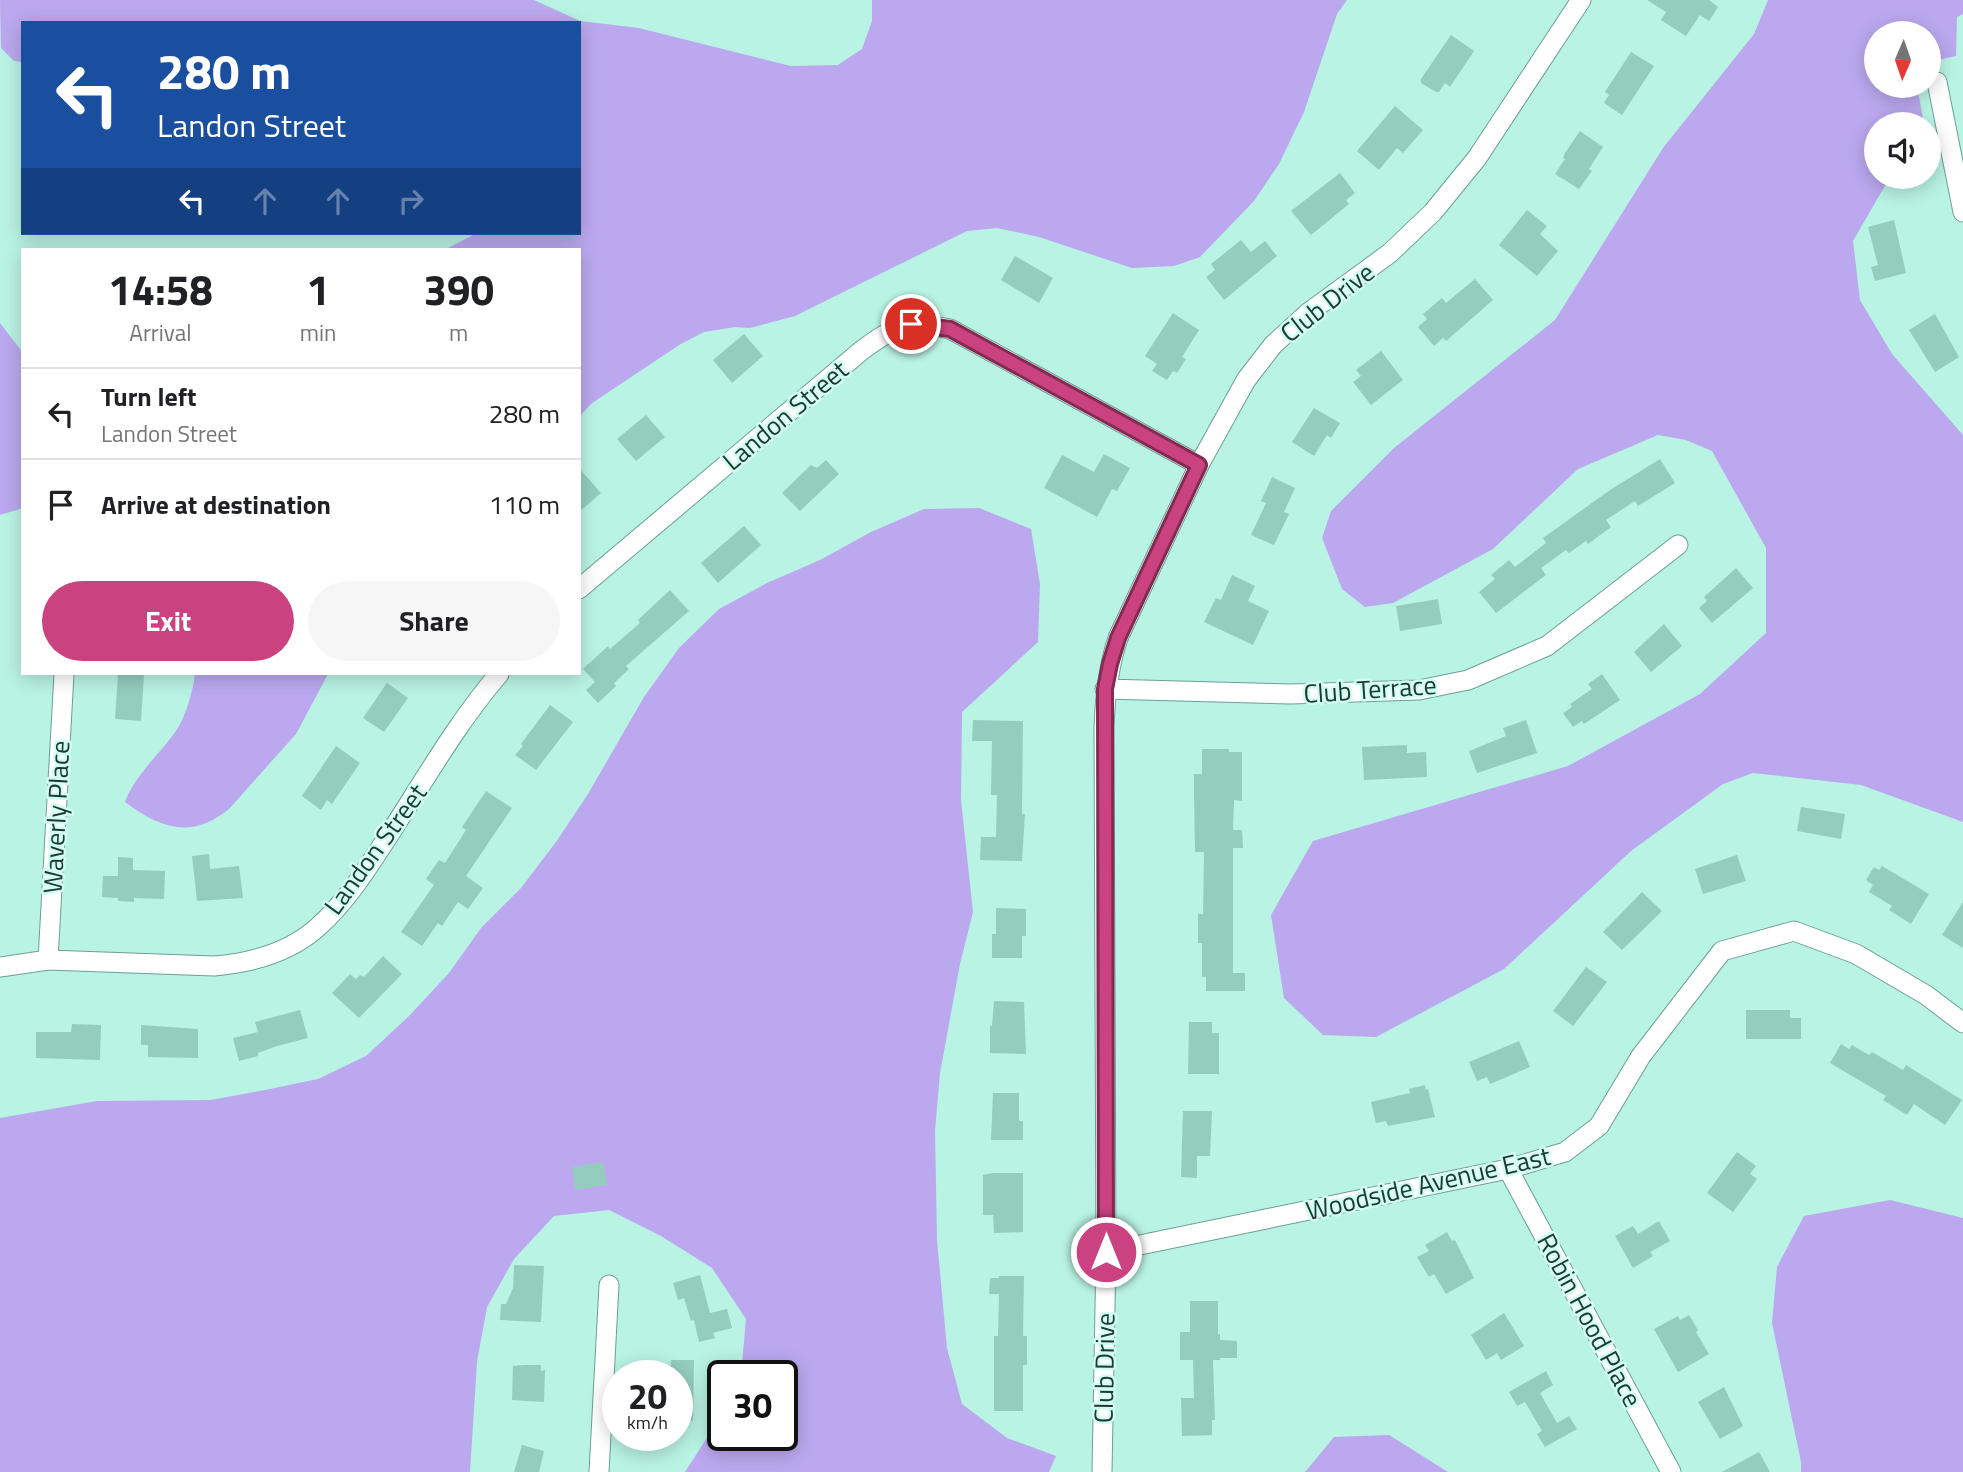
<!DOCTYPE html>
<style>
body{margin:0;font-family:"Titillium Web",sans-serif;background:#f6f6f6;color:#202124;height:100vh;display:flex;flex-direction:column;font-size:26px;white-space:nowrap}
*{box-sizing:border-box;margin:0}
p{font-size:23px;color:#757577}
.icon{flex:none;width:38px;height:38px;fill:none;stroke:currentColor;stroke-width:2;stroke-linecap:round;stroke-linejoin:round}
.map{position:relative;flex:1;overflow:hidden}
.panel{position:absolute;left:21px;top:248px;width:560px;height:427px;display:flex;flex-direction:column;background:#fff;border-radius:0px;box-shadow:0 4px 18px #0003}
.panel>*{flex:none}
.top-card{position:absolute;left:21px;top:21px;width:560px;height:214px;border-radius:0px;box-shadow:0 4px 18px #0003;background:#1a4fa0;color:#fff;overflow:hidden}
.needle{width:46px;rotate:182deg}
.controls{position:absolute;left:1864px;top:21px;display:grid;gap:14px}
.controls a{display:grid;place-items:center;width:77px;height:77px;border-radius:50%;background:#fff;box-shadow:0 4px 18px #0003;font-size:35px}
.speed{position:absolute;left:602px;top:1360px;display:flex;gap:14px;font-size:35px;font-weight:700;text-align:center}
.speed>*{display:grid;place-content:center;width:91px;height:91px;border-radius:50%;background:#fff;box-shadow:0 4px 18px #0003;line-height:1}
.speed small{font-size:18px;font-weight:400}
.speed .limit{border:4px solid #111;border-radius:10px;background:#fff;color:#111}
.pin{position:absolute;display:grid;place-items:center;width:60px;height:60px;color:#fff;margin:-30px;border:4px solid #fff;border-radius:50%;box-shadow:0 2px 7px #0007}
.me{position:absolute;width:77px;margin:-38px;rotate:0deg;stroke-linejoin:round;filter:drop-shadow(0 0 5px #0008)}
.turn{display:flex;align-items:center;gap:24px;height:147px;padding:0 21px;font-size:32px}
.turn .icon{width:91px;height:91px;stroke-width:2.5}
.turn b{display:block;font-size:49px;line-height:60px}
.lanes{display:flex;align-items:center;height:66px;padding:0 21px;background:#0003;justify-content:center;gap:35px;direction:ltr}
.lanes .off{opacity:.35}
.eta{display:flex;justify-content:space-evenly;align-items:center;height:119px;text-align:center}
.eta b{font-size:42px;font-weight:700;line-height:49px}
.cta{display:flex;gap:14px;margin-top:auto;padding:14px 21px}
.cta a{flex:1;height:80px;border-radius:42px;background:#ca4280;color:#fff;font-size:28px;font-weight:700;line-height:80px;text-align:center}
.cta a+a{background:#f6f6f6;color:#202124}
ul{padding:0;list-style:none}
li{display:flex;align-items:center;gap:21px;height:91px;padding:0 21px;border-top:2px solid #e0e0e0}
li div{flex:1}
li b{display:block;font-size:26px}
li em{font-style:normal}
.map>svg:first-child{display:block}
.forest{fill:#bba8ef}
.building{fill:#94cdbe}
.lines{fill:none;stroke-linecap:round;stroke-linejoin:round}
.minor-casing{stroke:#69a192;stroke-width:21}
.minor{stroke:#fff;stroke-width:19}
.route-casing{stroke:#832b53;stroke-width:18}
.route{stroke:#ca4280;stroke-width:12}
.labels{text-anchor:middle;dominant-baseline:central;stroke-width:5;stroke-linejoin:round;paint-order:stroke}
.street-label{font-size:26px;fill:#203832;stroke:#d0fef1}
</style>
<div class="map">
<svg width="1963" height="1472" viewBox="0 0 1963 1472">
<rect width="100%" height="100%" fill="#b9f3e3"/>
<g class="forest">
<path d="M0 0H534L580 21 639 28 791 66 838 65 862 49 872 21V0H1347L1337 14 1304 112 1279 164 1254 201 1200 257 1174 266 1132 268 1039 237 997 228 967 231 795 316 750 328 735 327 704 332 679 345 592 403 579 417V250H444L477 233H579V23H23V62L14 61 1 48Z"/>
<path d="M1768 0H1963V14L1957 17 1956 56 1929 62 1928 33H1876V86H1917L1923 118 1920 124H1876V177H1890L1853 241 1860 300 1892 354 1963 435V822L1861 785 1753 773 1723 784 1631 851 1504 969 1376 1037 1323 1035 1284 998 1271 915 1313 841 1568 766 1700 694 1766 633V548L1712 451 1686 440 1658 435 1578 469 1493 549 1393 603 1365 607 1342 589 1322 538 1331 511 1394 448 1555 320 1663 148 1754 34Z"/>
<path d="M0 323 23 353V508L0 515Z"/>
<path d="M979 508 1031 529 1040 584 1038 642 962 712 961 800 973 912 960 964 940 1073 935 1131 937 1240 947 1348 962 1404 1007 1438 1056 1456 1049 1472H685L723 1413V1435H782V1376L741 1375 746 1319 712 1268 661 1236 609 1210 554 1216 514 1259 487 1307 477 1362 470 1472H0V1118L97 1101 210 1100 265 1090 318 1079 366 1056 409 1016 449 973 481 928 521 888 556 842 588 794 644 697 679 648 719 609 767 583 820 560 871 532 924 509Z"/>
<path d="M195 674H328L296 734 229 809C191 840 160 828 125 802 135 775 159 755 176 731 186 716 193 691 195 674Z"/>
<path d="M1890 1200 1963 1218V1472H1801V1462L1772 1323 1777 1267 1804 1216Z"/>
<path d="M1389 1435 1448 1472H1305L1334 1437Z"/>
</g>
<g class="building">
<path d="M1647 0H1709L1718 7 1709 21 1700 15 1686 36 1661 20 1666 12Z"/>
<path d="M1451 35 1474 51 1450 87 1445 83 1439 92H1436L1421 83V79Z"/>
<path d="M1631 52 1654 66 1622 115 1604 103 1609 95 1605 92Z"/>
<path d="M1395 106 1423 130 1403 153 1397 148 1379 170 1357 151Z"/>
<path d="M1580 131 1603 147 1589 169 1592 171 1579 189 1555 174 1565 159 1563 158 1565 153Z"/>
<path d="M1340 173 1355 193 1346 200 1349 204 1311 235 1291 211Z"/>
<path d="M1527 210 1547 226 1540 234 1558 251 1537 276 1499 245Z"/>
<path d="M1894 220 1906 273 1875 281 1871 267 1878 265 1868 227Z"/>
<path d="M1241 240 1251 252 1265 241 1277 256 1224 300 1206 277 1215 270 1211 264Z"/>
<path d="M1015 256 1053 278 1039 303 1001 280Z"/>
<path d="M1475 279 1493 300 1446 341 1443 338 1434 346 1418 327 1427 319 1423 314 1442 298 1446 303Z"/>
<path d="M1173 313 1199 330 1182 357 1186 359 1177 373 1173 371 1167 380 1152 371 1157 364 1145 356Z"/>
<path d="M1935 314 1959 357 1935 372 1909 330Z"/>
<path d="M744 334 763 356 732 383 713 360Z"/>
<path d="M1381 351 1403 380 1371 405 1353 382 1361 376 1356 370Z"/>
<path d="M1314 408 1340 423 1331 438 1327 435 1314 456 1292 442Z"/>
<path d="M646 415 665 437 636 461 617 439Z"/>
<path d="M1104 454 1130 468 1117 491 1112 489 1097 517 1044 488 1062 455 1094 472Z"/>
<path d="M1660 459 1675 483 1638 506 1635 501 1606 520 1611 527 1588 544 1586 541 1569 553 1566 550 1541 568 1546 575 1496 613 1479 592 1495 579 1491 575 1509 560 1515 567 1546 543 1543 538 1610 490Z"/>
<path d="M826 460 839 474 800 511 782 493 811 465 817 468Z"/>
<path d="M579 468 601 493 579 512Z"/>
<path d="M1272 477 1295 488 1284 512 1289 514 1274 545 1251 535 1266 503 1261 501Z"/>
<path d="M744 526 761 545 718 583 701 563Z"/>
<path d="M1736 568 1753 588 1712 623 1699 608 1707 601 1704 597Z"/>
<path d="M1232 575 1255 586 1248 601 1269 611 1253 645 1204 622 1216 598 1221 600Z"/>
<path d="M670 590 689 611 626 666 629 669 614 683 616 686 598 703 586 690 595 682 583 669 608 646 610 649 640 623 638 620Z"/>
<path d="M1438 599 1442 624 1400 631 1396 606Z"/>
<path d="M1664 624 1682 646 1651 672 1634 652Z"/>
<path d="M118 674H144L141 721 115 719Z"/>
<path d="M1602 674 1620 700 1584 724 1582 721 1573 727 1563 713 1572 707 1570 704 1592 689 1588 684Z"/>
<path d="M387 683 408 698 384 732 363 718Z"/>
<path d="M550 705 573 722 536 770 515 755 523 746 521 744Z"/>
<path d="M973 720 1023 721 1022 814H1025L1022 861 980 860 981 837H996L997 795H991L992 741H972Z"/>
<path d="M1526 720 1537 753 1477 773 1469 751 1506 736 1503 728Z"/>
<path d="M1407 745V753L1426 752 1427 777 1364 780 1362 747Z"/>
<path d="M336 746 360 763 332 804 327 800 321 810 302 796Z"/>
<path d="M1202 749H1229V752H1242V801L1234 800 1233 830H1242L1243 848H1233V973H1245V991H1206V977H1202V943H1198V914H1203L1204 852H1195L1194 793V774H1202Z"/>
<path d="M486 791 512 808 466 876 483 888 468 909 458 902 442 926 438 923 422 946 401 932 434 885 426 879 439 860 445 863 466 830 462 827Z"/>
<path d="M1801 807 1845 814 1841 839 1797 831Z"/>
<path d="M209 854 210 869 239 866 243 898 197 901 192 856Z"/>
<path d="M1737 855 1746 881 1703 894 1695 869Z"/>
<path d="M118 857 133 858V870L165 871 164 899 134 898V902L118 901V898L102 897 103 876H118Z"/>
<path d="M1882 866 1929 894 1911 924 1889 910 1892 906 1869 892 1873 885 1866 880 1874 867 1879 870Z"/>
<path d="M1642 892 1662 911 1622 950 1603 932Z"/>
<path d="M1963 902V948L1942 935Z"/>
<path d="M996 908 1026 909V936H1022V958H992V934H996Z"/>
<path d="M383 956 402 974 359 1018 332 993 350 974 356 979 360 975 364 977Z"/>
<path d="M1586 967 1607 982 1573 1026 1553 1011Z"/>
<path d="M994 1001 1024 1002 1026 1054 990 1053V1026H992Z"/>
<path d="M300 1010 308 1038 277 1046 258 1053V1056L239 1061 233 1038 258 1032 255 1022Z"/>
<path d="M1746 1010H1790V1018H1801V1039H1746Z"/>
<path d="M1189 1022H1212V1033H1219V1074H1188Z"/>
<path d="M72 1024 101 1025 100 1060 36 1058V1032H71Z"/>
<path d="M141 1025 198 1029V1058L148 1057V1045H141Z"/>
<path d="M1519 1041 1530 1067 1490 1084 1487 1077 1477 1081 1469 1062Z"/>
<path d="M1841 1044 1849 1049 1852 1045 1869 1055 1872 1052 1903 1070 1906 1065 1962 1100 1945 1125 1914 1104 1907 1115 1883 1100 1886 1096 1830 1063Z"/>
<path d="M1425 1085 1426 1090 1428 1089 1435 1117 1388 1126 1386 1121 1376 1123 1371 1102 1410 1093 1409 1089Z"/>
<path d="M993 1093H1019V1121H1023V1140H991Z"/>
<path d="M1183 1111H1212L1210 1156H1197V1178L1181 1177Z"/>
<path d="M1737 1152 1756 1166 1750 1174 1757 1179 1733 1212 1707 1193Z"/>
<path d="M603 1162 607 1185 575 1190 572 1167Z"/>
<path d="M993 1173H1023V1232L994 1233 993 1215H983V1175Z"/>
<path d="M1659 1221 1670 1241 1650 1252 1653 1256 1633 1268 1615 1236 1633 1226 1638 1234Z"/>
<path d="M1447 1232 1452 1241 1455 1240 1474 1278 1446 1294 1434 1274 1429 1277 1417 1257 1429 1251 1425 1245Z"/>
<path d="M514 1265 544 1266 541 1322 500 1320 501 1304H506L513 1288Z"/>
<path d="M700 1275 710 1313 727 1309 732 1328 713 1333 715 1338 699 1342 694 1320 691 1321 684 1298 678 1300 673 1283Z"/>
<path d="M999 1276H1024L1023 1336H1027V1365H1023V1411H994V1336H998L999 1294H989L990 1278H999Z"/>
<path d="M1190 1301H1218V1334H1220V1340L1237 1341V1358H1220V1360H1213L1215 1420H1212V1435L1182 1436 1181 1398H1194L1193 1360H1180V1332H1190Z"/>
<path d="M1504 1313 1524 1346 1501 1360 1497 1353 1486 1360 1471 1335Z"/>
<path d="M1689 1315 1698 1330 1696 1332 1709 1354 1678 1372 1654 1329 1678 1316 1680 1320Z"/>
<path d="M671 1360H694L693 1421 677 1420V1376H670Z"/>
<path d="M524 1365H541V1371L545 1370 544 1402 512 1400 513 1366Z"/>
<path d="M1546 1371 1553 1385 1540 1393 1557 1423 1569 1416 1577 1429 1545 1447 1537 1434 1542 1431 1525 1402 1517 1406 1509 1392Z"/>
<path d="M1724 1387 1743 1426 1720 1439 1698 1402Z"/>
<path d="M522 1445 544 1451 539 1472H514Z"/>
<path d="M1759 1452 1770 1472H1722Z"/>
</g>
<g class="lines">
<defs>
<g id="minor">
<path d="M1937 82 1963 212"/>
<path d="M579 589 861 351C895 325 908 321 950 329L1199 465"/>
<path d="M1105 689 1291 694 1419 690 1468 680 1547 646 1678 545"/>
<path d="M48 960 64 674"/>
<path d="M0 967 48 960 214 966C251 963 290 952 318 927 346 902 367 869 387 838 423 783 456 724 499 674"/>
<path d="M1508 1169 1671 1472"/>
<path d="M1106 1252 1508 1169 1565 1152 1599 1126 1641 1056 1722 951 1794 931 1856 954 1926 995 1963 1023"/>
<path d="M599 1472 609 1285"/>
<path d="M1102 1472 1106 1252 1104 728C1105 696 1108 668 1118 638L1199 465 1246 380 1273 345 1308 313 1390 253 1433 212 1477 158 1581 0"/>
</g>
</defs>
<use href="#minor" class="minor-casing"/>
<use href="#minor" class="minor"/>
</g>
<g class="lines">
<defs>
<path id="route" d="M911 324 950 329 1199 465 1118 638 1110 664 1105 689 1106 1252"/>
</defs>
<use href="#route" class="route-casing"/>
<use href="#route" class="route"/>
</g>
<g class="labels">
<g class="street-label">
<text transform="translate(1327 302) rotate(-38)">Club Drive</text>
<text transform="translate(785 415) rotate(-40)">Landon Street</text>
<text transform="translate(1370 689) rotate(-4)">Club Terrace</text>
<text transform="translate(56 817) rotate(-87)">Waverly Place</text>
<text transform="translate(375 849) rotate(-54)">Landon Street</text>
<text transform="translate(1428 1183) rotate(-13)">Woodside Avenue East</text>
<text transform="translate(1590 1320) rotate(62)">Robin Hood Place</text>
<text transform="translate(1104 1368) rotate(-89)">Club Drive</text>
</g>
</g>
</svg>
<div class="controls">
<a><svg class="needle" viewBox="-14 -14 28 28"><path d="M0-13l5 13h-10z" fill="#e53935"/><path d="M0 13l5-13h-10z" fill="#757577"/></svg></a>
<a><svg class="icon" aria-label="sound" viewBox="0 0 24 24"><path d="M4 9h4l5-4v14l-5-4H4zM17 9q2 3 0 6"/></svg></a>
</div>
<div class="speed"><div>20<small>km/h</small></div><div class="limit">30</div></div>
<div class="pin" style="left:911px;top:324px;background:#d93025"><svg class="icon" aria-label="arrive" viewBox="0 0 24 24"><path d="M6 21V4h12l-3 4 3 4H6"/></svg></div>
<svg class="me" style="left:1106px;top:1252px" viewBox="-20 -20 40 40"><circle r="17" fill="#ca4280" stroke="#fff" stroke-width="3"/><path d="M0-11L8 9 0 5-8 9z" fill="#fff"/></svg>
<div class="top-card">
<div class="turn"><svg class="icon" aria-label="left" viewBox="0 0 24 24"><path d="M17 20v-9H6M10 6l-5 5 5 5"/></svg><div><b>280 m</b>Landon Street</div></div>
<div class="lanes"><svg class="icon" aria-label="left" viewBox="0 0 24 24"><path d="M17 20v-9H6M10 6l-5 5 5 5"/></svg><svg class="icon off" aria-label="ahead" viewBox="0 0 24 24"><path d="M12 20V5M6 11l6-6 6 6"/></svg><svg class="icon off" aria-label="ahead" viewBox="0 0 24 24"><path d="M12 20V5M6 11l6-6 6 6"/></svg><svg class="icon off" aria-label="right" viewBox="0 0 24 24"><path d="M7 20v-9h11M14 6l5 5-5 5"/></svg></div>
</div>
<section class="panel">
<div class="eta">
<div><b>14:58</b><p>Arrival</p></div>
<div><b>1</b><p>min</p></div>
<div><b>390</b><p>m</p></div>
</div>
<ul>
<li><svg class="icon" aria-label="left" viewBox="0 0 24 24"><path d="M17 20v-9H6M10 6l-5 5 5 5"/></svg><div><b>Turn left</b><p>Landon Street</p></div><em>280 m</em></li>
<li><svg class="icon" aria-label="arrive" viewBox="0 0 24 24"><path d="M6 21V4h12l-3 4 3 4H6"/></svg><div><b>Arrive at destination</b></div><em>110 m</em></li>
</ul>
<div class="cta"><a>Exit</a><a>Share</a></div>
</section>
</div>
